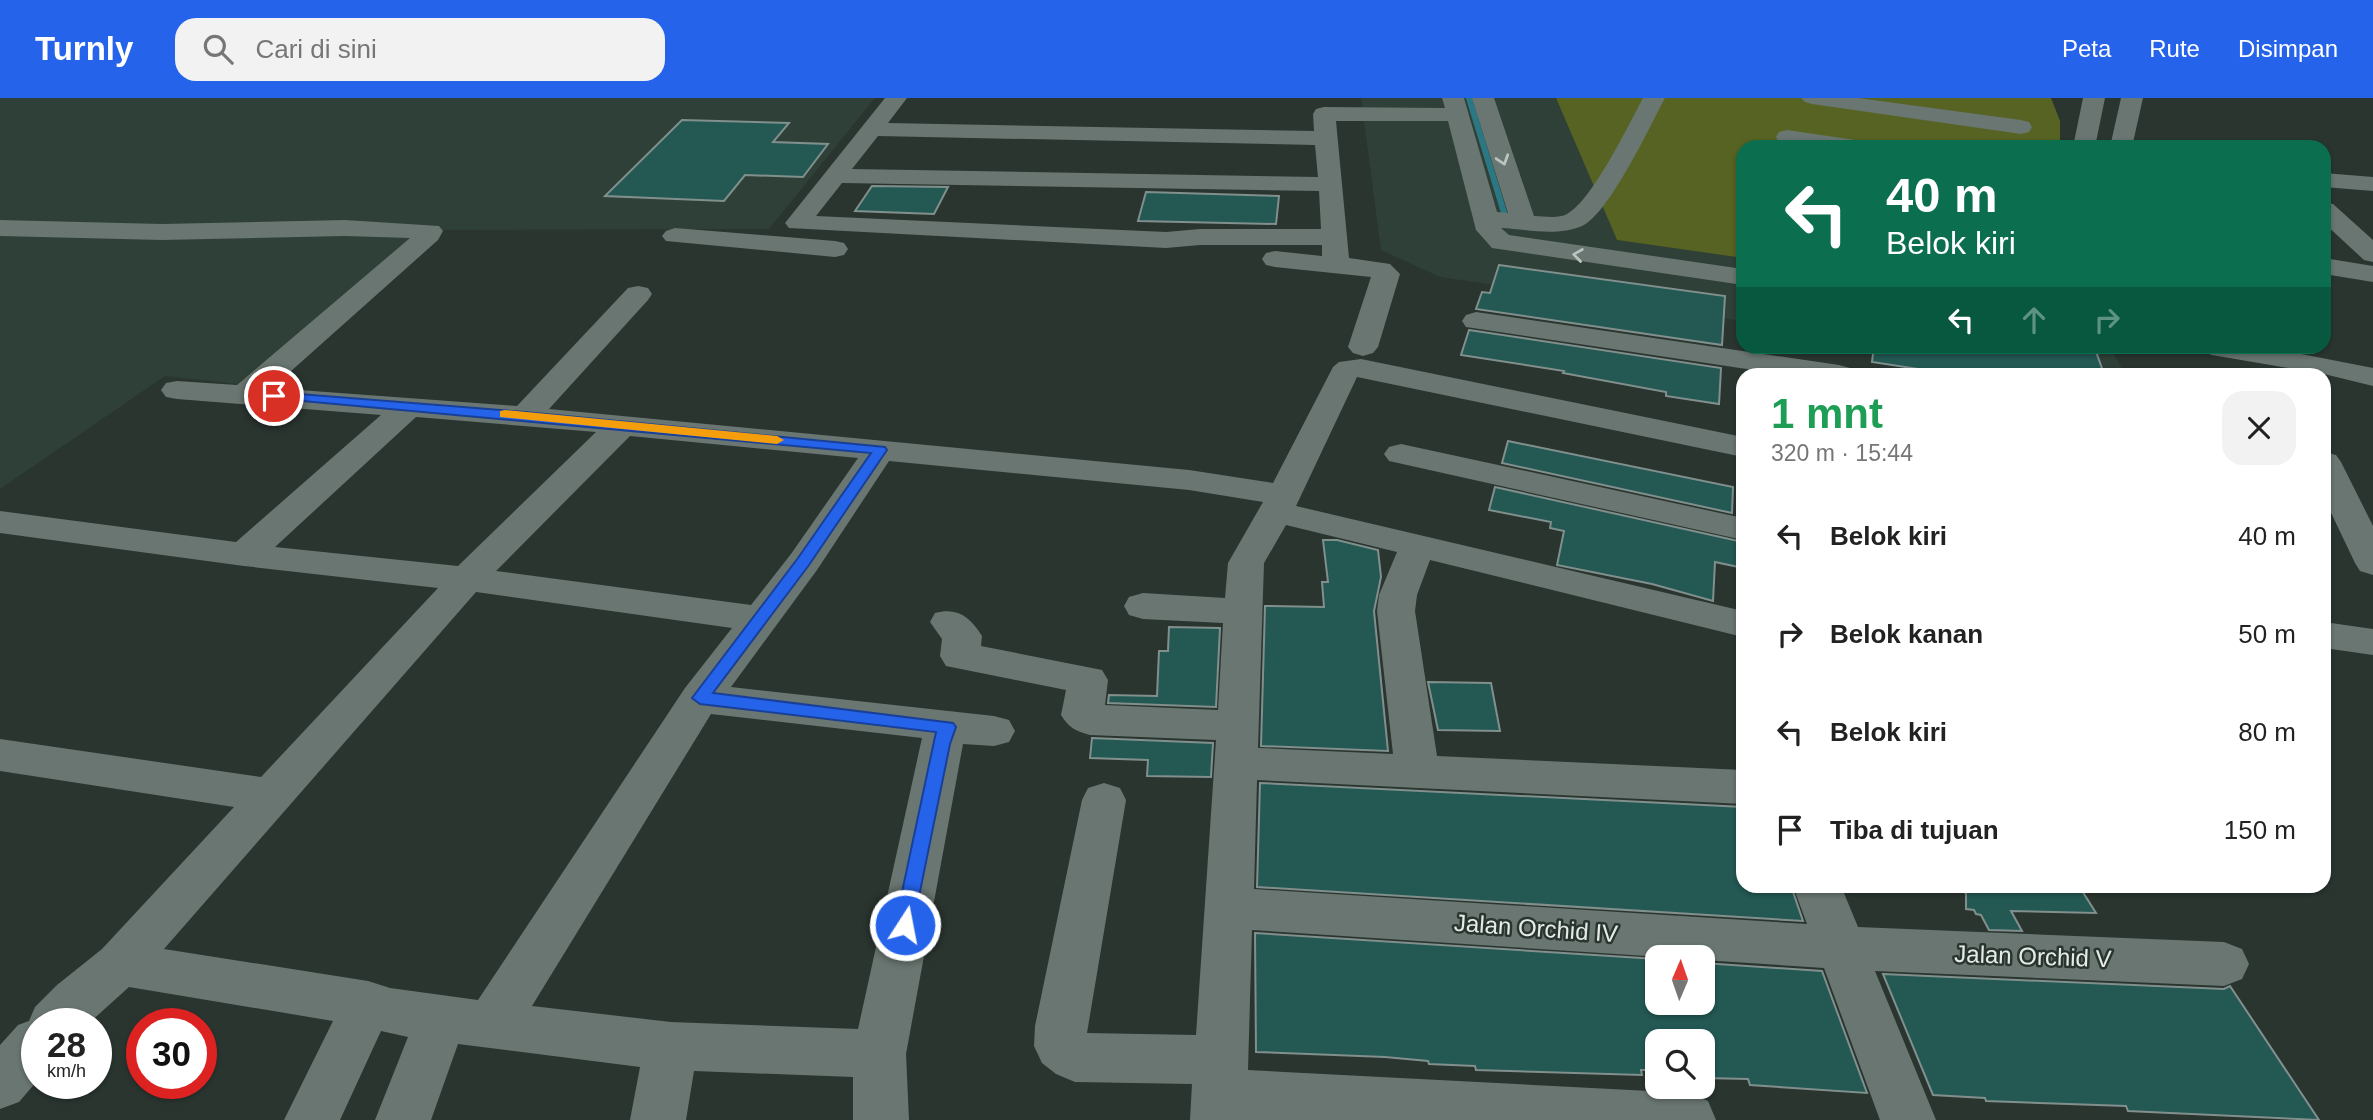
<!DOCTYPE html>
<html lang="id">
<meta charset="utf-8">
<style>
body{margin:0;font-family:Helvetica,sans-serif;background:#f2f2f2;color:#222;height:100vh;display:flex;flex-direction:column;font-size:26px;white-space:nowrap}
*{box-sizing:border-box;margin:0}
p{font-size:23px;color:#767676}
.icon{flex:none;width:38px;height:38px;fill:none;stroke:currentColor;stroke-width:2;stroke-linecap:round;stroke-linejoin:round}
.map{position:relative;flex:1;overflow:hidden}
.side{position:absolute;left:1736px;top:270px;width:595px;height:525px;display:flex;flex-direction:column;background:#fff;border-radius:21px;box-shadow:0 2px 5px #0004}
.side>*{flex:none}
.banner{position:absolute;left:1736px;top:42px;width:595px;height:214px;border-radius:21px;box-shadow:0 2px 5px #0004;background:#0b6e4f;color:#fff;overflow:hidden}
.needle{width:46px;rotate:2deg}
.controls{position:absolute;left:1645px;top:847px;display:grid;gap:14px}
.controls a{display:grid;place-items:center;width:70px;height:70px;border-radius:14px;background:#fff;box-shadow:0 2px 5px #0004;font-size:35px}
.speed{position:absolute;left:21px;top:910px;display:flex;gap:14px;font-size:35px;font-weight:700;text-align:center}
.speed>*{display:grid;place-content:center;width:91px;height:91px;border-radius:50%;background:#fff;box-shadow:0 2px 5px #0004;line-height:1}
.speed small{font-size:18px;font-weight:400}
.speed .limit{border:10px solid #d22;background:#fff;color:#111}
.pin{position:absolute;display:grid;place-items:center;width:60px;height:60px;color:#fff;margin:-30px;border:4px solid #fff;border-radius:50%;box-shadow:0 2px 7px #0007}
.me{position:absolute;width:77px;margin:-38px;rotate:11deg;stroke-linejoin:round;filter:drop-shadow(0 0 5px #0008)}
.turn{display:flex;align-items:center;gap:24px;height:147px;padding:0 35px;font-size:32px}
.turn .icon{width:91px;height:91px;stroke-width:2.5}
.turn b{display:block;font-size:49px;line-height:60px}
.lanes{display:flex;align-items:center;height:66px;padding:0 35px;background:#0003;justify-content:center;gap:35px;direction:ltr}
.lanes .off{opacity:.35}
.round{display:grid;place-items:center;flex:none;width:74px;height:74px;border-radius:21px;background:#f2f2f2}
.summary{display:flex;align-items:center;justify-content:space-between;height:119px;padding:0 35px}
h1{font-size:42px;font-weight:700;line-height:52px;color:#1e9e55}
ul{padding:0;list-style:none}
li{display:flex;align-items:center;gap:21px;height:98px;padding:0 35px}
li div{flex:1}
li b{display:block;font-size:26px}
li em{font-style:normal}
header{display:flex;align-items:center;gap:42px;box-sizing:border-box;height:98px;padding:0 35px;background:#2563eb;color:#fff}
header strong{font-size:33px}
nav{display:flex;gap:38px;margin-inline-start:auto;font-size:24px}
.search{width:490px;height:63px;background:#f2f2f2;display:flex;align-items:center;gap:18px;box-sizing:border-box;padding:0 24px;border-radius:21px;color:#767676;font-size:26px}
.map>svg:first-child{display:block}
.built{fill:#2e4037}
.green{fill:#566323}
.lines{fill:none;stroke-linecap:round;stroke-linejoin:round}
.stream{stroke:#2c7784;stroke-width:6}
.building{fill:#235853;stroke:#818f8d;stroke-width:2}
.minor{fill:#6a7671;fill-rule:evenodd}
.oneway{stroke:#bac3be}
.route{fill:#2563eb;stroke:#184099;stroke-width:2}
.slow{fill:#f59e0b}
.labels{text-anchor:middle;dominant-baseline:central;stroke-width:5;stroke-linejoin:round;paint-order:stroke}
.near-street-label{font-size:24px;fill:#e5ece8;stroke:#2a3530}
</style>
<header>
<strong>Turnly</strong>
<div class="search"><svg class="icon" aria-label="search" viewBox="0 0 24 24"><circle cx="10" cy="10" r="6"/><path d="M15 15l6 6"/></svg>Cari di sini</div>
<nav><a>Peta</a><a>Rute</a><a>Disimpan</a></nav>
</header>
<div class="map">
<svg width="2373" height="1022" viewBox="0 0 2373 1022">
<rect width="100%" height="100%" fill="#2a3530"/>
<g class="built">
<path d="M0 0H875L769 131 436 132 237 286 165 278 0 391Z"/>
<path d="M1361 0H1556L1617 142 1743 160V223L1440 179 1381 152Z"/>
<path d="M1924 249H2110L2125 276H2120Z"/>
</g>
<path class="green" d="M1556 0H2051L2060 23V49H1743V160L1617 142Z"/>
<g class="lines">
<path class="stream" d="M1469 0 1506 121"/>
</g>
<g class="building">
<path d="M682 22 789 25 773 44 828 46 803 79 745 77 724 103 605 98Z"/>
<path d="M872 88 948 89 934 116 855 113Z"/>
<path d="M1146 94 1279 98 1276 126 1138 123Z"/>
<path d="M1499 167 1725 198 1722 247 1476 211 1482 194 1490 195Z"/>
<path d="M1469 232 1721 270 1719 306 1666 298V294L1563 275 1564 273 1461 257Z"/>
<path d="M1874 248H2094L2104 276H1951L1872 264Z"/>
<path d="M1508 343 1733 389 1732 415 1502 365Z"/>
<path d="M1495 389 1743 444V470L1715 464 1713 503 1652 486 1557 467 1564 433 1550 430 1551 424 1489 412Z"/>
<path d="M1323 442H1337L1378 452 1381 479 1374 513 1388 653 1261 648 1265 508 1324 509 1322 484H1328Z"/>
<path d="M1169 529 1220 530 1216 609 1108 605 1109 597 1157 598 1159 553H1168Z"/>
<path d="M1428 584 1491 585 1500 633 1438 632Z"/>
<path d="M1092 640 1213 645 1211 679 1147 678 1148 662 1090 660Z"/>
<path d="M1260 685 1743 709V788H1791L1803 823 1257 789Z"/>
<path d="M1962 788H2079L2096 815 2011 813 2022 833 1989 832 1981 817 1976 816 1974 812 1966 811V796Z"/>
<path d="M1255 835 1657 861V905H1703V865L1822 873 1867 995 1750 987 1748 981 1704 980 1703 943H1657V972H1641L1642 977 1476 972 1475 968 1429 966 1428 963 1385 959 1256 954Z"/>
<path d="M1883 876 2224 891 2230 888 2319 1022 2128 1013 2126 1008 1986 1003 1985 1000 1933 997Z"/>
</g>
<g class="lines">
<g class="minor">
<path d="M885 0H907L888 25 1314 33 1313 16 1316 11 1324 9 1445 10 1442 0H1464L1497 114 1508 115 1472 0H1494L1534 118C1544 118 1558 121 1567 116 1592 103 1629 26 1643 0H1665C1650 28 1609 116 1582 128 1556 139 1527 131 1501 130L1509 137 1743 171V187L1492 150 1476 132 1448 23H1336L1349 160 1390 166 1400 176 1378 249 1373 255 1363 258 1353 255 1348 249 1371 179 1275 169 1266 167 1262 161 1266 155 1275 153 1322 158V147H1200L1166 150 789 130 785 125ZM878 38 1315 47 1318 79 852 71ZM842 85 1319 93 1321 131H1200L1166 134 816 118Z"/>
<path d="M1801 0H1858L2021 22 2029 24 2032 29 2029 34 2021 36 1812 6 1805 4Z"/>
<path d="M2083 0H2105L2095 49H2073Z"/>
<path d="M2121 0H2143L2132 49H2110Z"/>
<path d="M1787 32 1855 42 1863 44 1866 49H1809L1779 44 1776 39 1779 34Z"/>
<path d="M2324 75 2373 79V93L2324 89Z"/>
<path d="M2324 104 2333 106 2373 142V164L2364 162 2324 125Z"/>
<path d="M0 122 162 126 345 122 439 128 443 133 438 142 272 290 517 308 628 190 638 188 648 190 652 196 648 202 549 311 1189 372 1273 385 1333 269 1339 264 1361 261 1743 339V359L1357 279 1296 408 1743 513V539L1430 462 1417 497 1415 513 1437 658 1743 672V706L1257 682 1254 791 1807 826 1793 788H1841L1858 829 2224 844 2242 851 2249 866 2242 881 2224 888 1875 873 1936 1022H1880L1824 870 1703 862V859H1662L1252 832 1248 972 1688 995 1708 1003 1716 1022H1190L1192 986 1075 984 1056 976 1042 965 1034 948 1035 928 1082 702 1088 690 1104 685 1120 690 1126 702 1087 935 1196 937 1216 642 1090 637C1076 633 1069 630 1061 617L1066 592 946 568 940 558 942 541 930 524 935 515C958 509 970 519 982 538L981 548 1102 572 1108 582 1105 607 1218 612 1223 525 1143 521 1129 517 1124 508 1129 499 1143 495 1225 500 1228 465 1263 404 1189 392 889 363 817 472 731 589 994 618 1009 622 1015 633 1009 644 994 648 963 646 906 956 909 1022H853V979L694 973 686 1022H630L640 969 458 946 431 1022H375L408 939 381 933 340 1022H284L333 923 129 889 88 926H37V983L19 1004 0 1011V947L18 927 29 923 35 909 57 887 102 851 234 709 0 673V641L261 679 438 490 244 468 0 435V413L236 444 381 317 177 301 166 299 161 292 166 285 177 283 237 287 410 140 345 138 162 142 0 138ZM416 319 596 334 458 468 275 449ZM630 338 858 360 791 456 751 507 496 473ZM1286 427 1397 454 1379 497 1377 513 1393 656 1258 650 1264 465ZM476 494 732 530 685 590 478 902 390 890 368 883 164 851ZM711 616 922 640 858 931 671 924 532 908Z"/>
<path d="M675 130 835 143 844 145 848 151 844 157 835 159 666 143 662 138 666 133Z"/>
<path d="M2324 160 2373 168V184L2324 176Z"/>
<path d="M1476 214 1839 267 1850 270 1854 276H1780L1466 229 1462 223 1466 217Z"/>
<path d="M2198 248H2261L2373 270V288L2324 276 2212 257 2202 254Z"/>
<path d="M1401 346 1743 420V442L1389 363 1384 356 1389 349Z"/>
<path d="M2324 354 2336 357 2341 364 2373 428V477L2360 473 2355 465 2324 400Z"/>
<path d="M2324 524 2373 531V557L2324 550Z"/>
</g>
</g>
<defs><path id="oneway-chevron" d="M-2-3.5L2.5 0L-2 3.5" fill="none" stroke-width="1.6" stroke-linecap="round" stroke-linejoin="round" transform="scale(1.75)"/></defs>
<g class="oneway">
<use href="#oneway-chevron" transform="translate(1503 62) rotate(72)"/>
<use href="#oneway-chevron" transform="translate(1578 157) rotate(-172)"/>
</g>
<path class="route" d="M274 294 525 314 885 349 887 352 809 467 713 595 953 625 956 629 950 646 912 833 905 835 898 833 895 827 936 634 700 606 692 600 798 460 871 355 270 300 268 298Z"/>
<path class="slow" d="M505 312 777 338 784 342 777 346 500 319V313Z"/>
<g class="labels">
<g class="near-street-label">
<text transform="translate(1536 830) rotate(4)">Jalan Orchid IV</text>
<text transform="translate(2033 858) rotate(2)">Jalan Orchid V</text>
</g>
</g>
</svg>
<div class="controls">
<a><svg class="needle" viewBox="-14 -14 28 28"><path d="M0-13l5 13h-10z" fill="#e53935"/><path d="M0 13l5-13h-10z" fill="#767676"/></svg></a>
<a><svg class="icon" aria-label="search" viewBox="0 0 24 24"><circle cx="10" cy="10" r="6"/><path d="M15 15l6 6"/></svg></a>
</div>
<div class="speed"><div>28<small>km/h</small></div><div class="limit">30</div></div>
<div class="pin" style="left:274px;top:298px;background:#d93025"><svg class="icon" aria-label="arrive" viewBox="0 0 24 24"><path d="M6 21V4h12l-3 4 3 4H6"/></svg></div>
<svg class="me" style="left:905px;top:827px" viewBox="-20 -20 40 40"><circle r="17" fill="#2563eb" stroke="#fff" stroke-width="3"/><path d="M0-11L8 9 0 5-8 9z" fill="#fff"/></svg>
<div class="banner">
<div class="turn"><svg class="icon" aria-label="left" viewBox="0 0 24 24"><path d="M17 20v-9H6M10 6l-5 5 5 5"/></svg><div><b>40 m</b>Belok kiri</div></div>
<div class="lanes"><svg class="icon" aria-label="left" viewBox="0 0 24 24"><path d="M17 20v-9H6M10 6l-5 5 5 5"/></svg><svg class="icon off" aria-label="ahead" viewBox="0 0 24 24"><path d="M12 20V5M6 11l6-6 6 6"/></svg><svg class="icon off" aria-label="right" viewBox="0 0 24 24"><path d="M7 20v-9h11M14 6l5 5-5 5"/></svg></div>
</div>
<section class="side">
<div class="summary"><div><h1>1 mnt</h1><p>320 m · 15:44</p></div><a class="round"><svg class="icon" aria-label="close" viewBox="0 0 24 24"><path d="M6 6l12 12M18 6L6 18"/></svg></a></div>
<ul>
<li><svg class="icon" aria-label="left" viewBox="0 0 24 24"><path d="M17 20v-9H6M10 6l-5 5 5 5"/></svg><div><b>Belok kiri</b></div><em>40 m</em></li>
<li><svg class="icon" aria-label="right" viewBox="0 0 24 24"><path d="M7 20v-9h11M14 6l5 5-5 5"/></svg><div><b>Belok kanan</b></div><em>50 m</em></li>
<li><svg class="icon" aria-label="left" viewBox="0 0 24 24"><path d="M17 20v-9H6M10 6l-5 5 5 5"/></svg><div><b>Belok kiri</b></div><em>80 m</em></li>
<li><svg class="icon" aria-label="arrive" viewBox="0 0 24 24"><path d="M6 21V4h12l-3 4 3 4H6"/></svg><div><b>Tiba di tujuan</b></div><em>150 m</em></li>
</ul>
</section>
</div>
